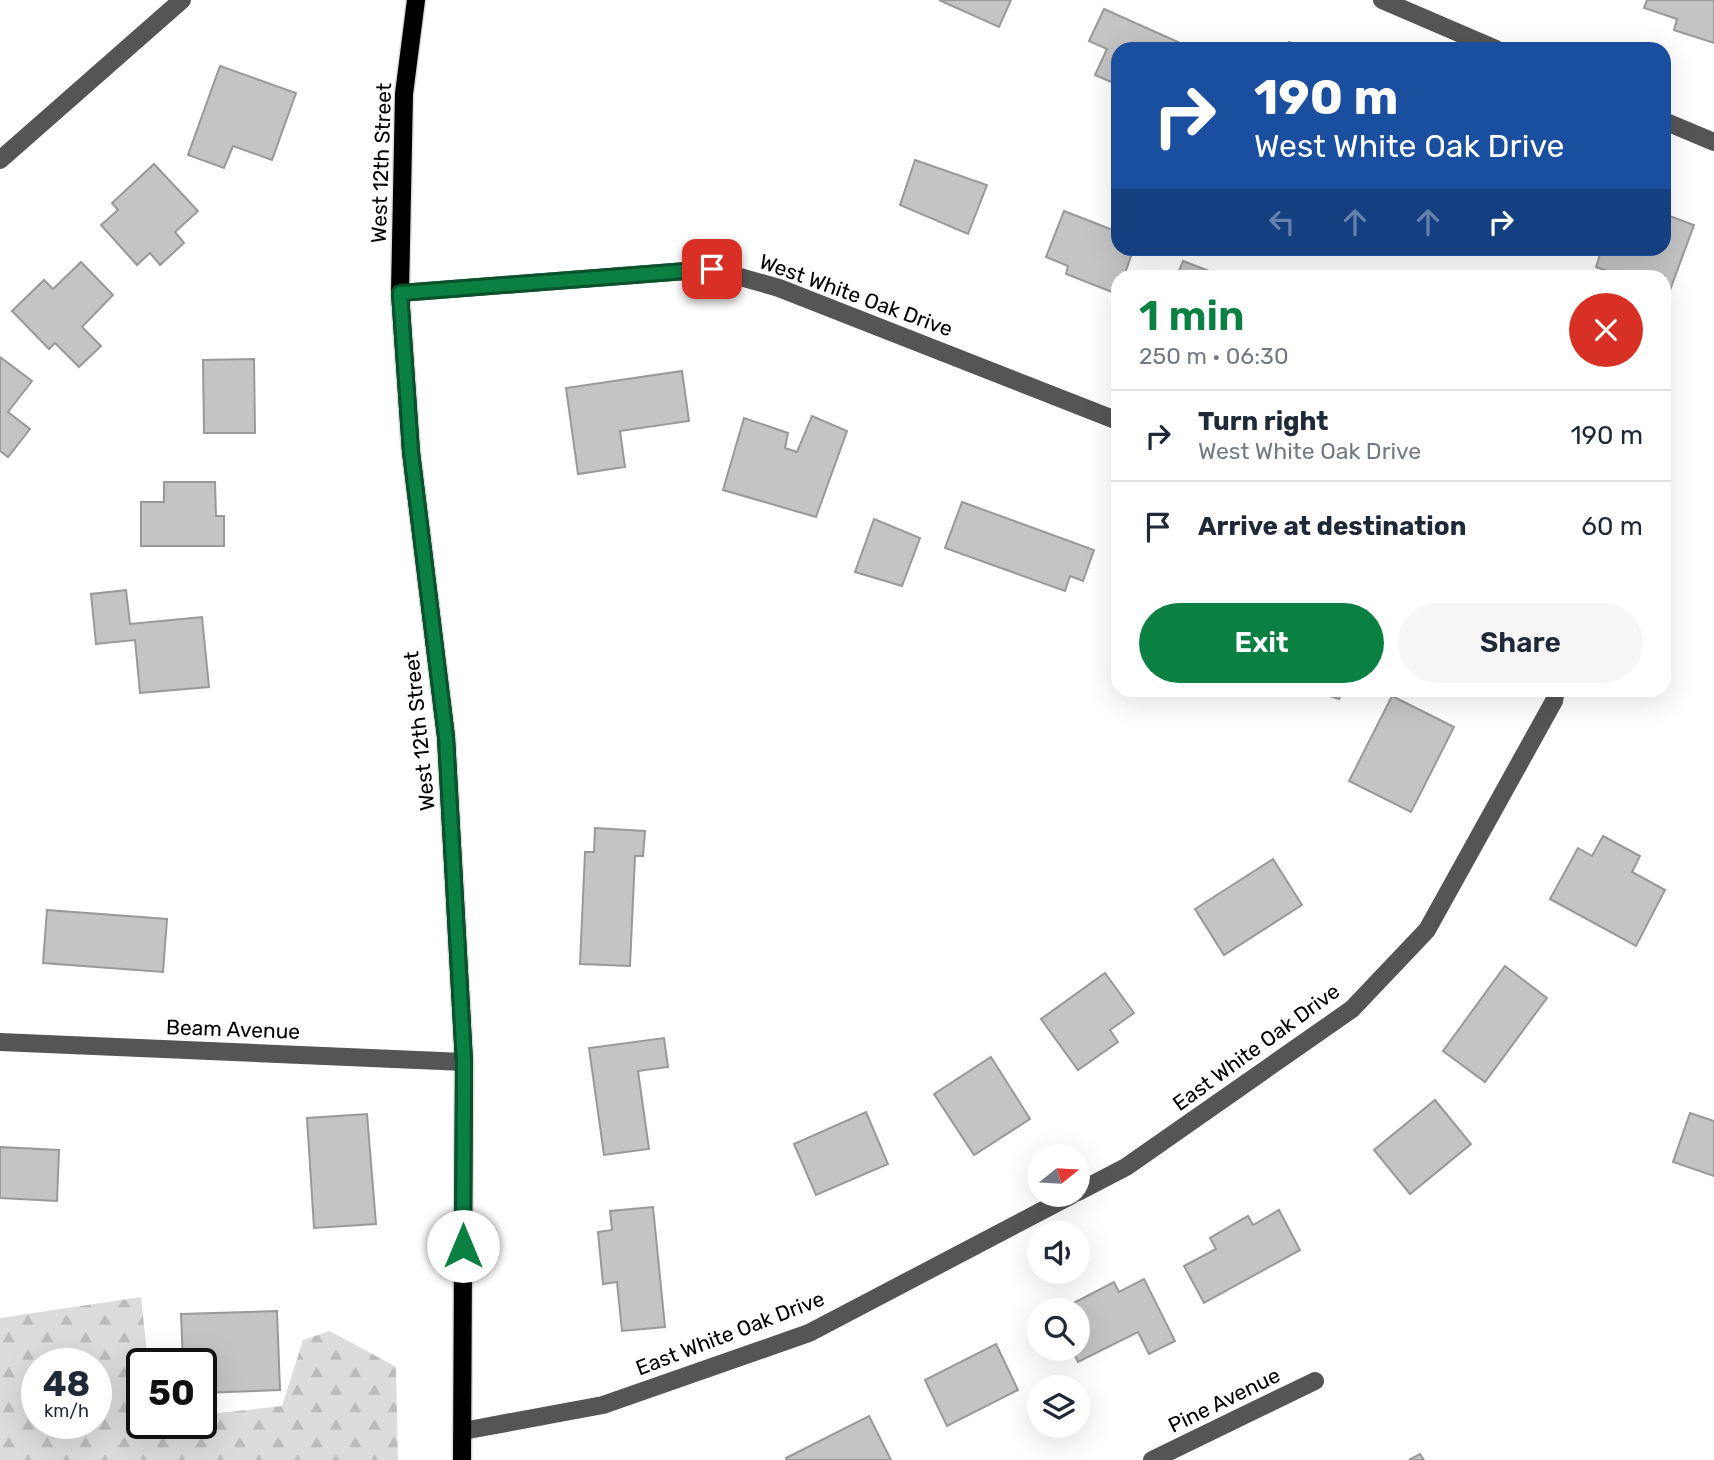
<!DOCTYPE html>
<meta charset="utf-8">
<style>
body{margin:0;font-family:Rubik,sans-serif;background:#f6f6f7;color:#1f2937;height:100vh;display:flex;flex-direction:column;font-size:26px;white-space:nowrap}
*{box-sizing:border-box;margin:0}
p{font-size:23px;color:#747a83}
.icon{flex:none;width:38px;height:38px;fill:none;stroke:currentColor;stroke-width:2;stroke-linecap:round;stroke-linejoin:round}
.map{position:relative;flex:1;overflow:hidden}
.side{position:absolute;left:1111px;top:270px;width:560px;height:427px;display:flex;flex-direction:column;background:#fff;border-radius:21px;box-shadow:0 7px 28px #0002}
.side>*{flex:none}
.top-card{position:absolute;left:1111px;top:42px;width:560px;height:214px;border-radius:21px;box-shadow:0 7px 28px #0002;background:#1a4fa0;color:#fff;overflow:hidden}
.needle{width:46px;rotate:72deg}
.fabs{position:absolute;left:1027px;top:1144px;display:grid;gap:14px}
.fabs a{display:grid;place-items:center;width:63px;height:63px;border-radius:50%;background:#fff;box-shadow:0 7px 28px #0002;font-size:35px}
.speed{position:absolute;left:21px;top:1348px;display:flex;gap:14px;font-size:35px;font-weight:700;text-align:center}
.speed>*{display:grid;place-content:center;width:91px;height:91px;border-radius:50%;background:#fff;box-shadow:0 7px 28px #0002;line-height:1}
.speed small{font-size:18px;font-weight:400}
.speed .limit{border:4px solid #111;border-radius:10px;background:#fff;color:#111}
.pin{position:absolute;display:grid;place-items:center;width:60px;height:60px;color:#fff;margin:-30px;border-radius:14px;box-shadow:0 4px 10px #0006}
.me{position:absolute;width:77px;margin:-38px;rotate:0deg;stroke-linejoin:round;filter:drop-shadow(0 0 5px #0008)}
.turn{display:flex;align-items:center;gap:24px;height:147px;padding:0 28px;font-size:32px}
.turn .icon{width:91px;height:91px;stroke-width:2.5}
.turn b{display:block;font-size:49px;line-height:60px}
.lanes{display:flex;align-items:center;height:66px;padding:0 28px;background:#0003;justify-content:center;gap:35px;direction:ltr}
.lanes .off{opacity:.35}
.round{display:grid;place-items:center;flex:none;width:74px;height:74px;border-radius:37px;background:#f6f6f7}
.head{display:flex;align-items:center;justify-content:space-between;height:119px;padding:0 28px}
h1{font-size:42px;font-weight:600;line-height:52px;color:#0b8043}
.action{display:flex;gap:14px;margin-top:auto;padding:14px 28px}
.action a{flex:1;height:80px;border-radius:42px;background:#0b8043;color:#fff;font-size:28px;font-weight:600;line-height:80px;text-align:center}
.action a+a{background:#f6f6f7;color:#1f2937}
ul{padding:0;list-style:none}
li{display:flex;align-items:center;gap:21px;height:91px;padding:0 28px;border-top:2px solid #e0e1e3}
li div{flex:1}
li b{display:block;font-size:26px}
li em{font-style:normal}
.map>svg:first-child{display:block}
.forest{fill:url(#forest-firs);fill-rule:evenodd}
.building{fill:#c4c4c4;stroke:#999;stroke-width:2}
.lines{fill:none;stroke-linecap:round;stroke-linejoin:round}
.major-casing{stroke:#dbdbdb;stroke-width:21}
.minor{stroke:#555;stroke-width:18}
.major{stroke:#000;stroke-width:18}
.route-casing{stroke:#07532c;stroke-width:18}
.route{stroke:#0b8043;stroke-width:12}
.labels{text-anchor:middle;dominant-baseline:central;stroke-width:5;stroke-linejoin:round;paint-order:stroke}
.street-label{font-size:21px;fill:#000;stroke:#fff}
</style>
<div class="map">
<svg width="1714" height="1460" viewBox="0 0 1714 1460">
<defs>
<pattern id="forest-firs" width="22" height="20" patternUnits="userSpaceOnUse" patternTransform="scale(1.75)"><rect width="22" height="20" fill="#dcdcdc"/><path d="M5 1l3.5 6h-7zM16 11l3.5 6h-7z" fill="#bbb"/></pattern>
</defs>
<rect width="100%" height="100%" fill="#fff"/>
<path class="forest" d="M141 1297 148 1363H142V1423H201V1415L282 1406 303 1340 330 1331 396 1367 398 1460H0V1318ZM37 1363H96V1423H37Z"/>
<g class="building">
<path d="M939 0H1011L999 27Z"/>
<path d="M1647 0H1714V43L1674 30 1677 19 1644 8Z"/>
<path d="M1104 9 1178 42 1175 49H1118V85L1095 75 1107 49 1089 41Z"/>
<path d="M1289 42 1305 49H1286Z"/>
<path d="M220 66 296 93 272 160 233 146 224 168 188 155Z"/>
<path d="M915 160 987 185 968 234 900 205Z"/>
<path d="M154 164 198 211 175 232 184 243 160 265 150 253 137 265 101 225 118 210 112 203Z"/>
<path d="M1064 211 1118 232V248H1134L1124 276H1118L1117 294 1066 274 1068 266 1046 257Z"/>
<path d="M1664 214 1694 225 1669 293 1664 291V276H1623L1596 267 1602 248H1664Z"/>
<path d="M1183 261 1222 276H1177Z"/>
<path d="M81 262 113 295 82 327 101 346 79 367 55 343 49 349 12 311 44 280 53 289Z"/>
<path d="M0 357 32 381 8 412 30 429 8 457 0 451Z"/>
<path d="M254 359 255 433H204L203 360Z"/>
<path d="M682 371 689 421 620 431 625 467 578 474 566 388Z"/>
<path d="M812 416 847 431 816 517 723 490 744 418 788 433 785 448 797 452Z"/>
<path d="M164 482H215L216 516H224V546H141V502H164Z"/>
<path d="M962 502 1094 550 1083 581 1070 576 1065 591 945 548Z"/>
<path d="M874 519 920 538 902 586 855 572Z"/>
<path d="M126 590 130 624 202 617 209 687 140 693 135 640 96 644 91 594Z"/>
<path d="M1311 690H1343L1339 699Z"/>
<path d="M1392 696 1454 727 1411 812 1349 781Z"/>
<path d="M595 828 645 831 643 856H635L630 966 580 964 585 852H594Z"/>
<path d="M1603 836 1640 856 1632 872 1665 890 1636 946 1550 899 1578 848 1592 856Z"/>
<path d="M1273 859 1302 905 1224 955 1195 909Z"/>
<path d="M47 910 167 919 163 972 43 963Z"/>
<path d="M1505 966 1547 998 1485 1082 1443 1051Z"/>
<path d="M1105 973 1134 1013 1110 1030 1118 1042 1078 1070 1041 1019Z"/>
<path d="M664 1038 668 1067 638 1071 649 1149 604 1155 589 1048Z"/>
<path d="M991 1057 1030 1119 974 1155 934 1094Z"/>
<path d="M1435 1100 1471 1144 1410 1194 1374 1150Z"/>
<path d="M866 1112 888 1164 816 1195 794 1144Z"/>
<path d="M1690 1113 1714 1121V1176L1673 1162Z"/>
<path d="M367 1114 376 1224 314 1228 307 1118Z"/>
<path d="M0 1147 59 1150 57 1201 0 1198Z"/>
<path d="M653 1207 665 1327 622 1331 617 1282 603 1284 598 1232 612 1230 610 1211Z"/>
<path d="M1279 1210 1300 1250 1204 1303 1184 1266 1216 1249 1210 1238 1248 1216 1253 1225Z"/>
<path d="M1144 1279 1175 1341 1149 1354 1138 1332 1078 1362 1072 1349H1078V1311H1058L1114 1282 1119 1292Z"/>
<path d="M277 1311 280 1390 201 1393V1363H183L181 1314Z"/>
<path d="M996 1344 1018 1390 947 1426 925 1380Z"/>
<path d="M869 1416 891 1460H787L786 1458Z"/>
<path d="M1420 1454 1424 1460H1409Z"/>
</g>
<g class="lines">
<defs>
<path id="major" d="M416 0 404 94 400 293 411 452 446 737 464 1062 462 1460"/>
</defs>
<use href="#major" class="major-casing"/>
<g class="minor">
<path d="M1382 0 1496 49"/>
<path d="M1664 121 1714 142"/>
<path d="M0 160 182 0"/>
<path d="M400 293 712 269 779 288 1118 421"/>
<path d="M0 1042 464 1062"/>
<path d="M1078 1192 1126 1167 1352 1009 1427 930 1554 701 1556 690"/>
<path d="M463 1431 603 1405 809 1333 1072 1195"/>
<path d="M1152 1460 1315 1381"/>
</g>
<use href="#major" class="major"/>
</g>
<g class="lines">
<defs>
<path id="route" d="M463 1246 464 1062 446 737 411 452 400 293 712 269"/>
</defs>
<use href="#route" class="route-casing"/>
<use href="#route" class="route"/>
</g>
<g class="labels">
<g class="street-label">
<text transform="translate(381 163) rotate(-88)">West 12th Street</text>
<text transform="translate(856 295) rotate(20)">West White Oak Drive</text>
<text transform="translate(419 731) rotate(-96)">West 12th Street</text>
<text transform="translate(233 1029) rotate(2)">Beam Avenue</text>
<text transform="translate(1256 1047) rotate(-36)">East White Oak Drive</text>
<text transform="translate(730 1333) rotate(-21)">East White Oak Drive</text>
<text transform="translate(1224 1400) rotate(-26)">Pine Avenue</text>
</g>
</g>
</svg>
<div class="fabs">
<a><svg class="needle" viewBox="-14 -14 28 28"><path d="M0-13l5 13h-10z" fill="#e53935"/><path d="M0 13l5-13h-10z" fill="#747a83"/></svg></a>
<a><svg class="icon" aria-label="sound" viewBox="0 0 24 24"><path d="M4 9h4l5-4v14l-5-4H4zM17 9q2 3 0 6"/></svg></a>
<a><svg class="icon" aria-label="search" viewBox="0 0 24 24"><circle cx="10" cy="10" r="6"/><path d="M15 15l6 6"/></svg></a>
<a><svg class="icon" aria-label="layers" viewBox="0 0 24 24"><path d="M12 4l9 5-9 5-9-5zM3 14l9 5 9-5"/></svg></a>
</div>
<div class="speed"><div>48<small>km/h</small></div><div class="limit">50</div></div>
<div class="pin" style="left:712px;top:269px;background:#d93025"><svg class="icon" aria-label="arrive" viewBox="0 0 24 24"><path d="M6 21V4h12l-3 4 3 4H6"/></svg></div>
<svg class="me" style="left:463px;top:1246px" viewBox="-20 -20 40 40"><circle r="19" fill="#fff"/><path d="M0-13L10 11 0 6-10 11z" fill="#0b8043"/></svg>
<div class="top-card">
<div class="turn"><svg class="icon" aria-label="right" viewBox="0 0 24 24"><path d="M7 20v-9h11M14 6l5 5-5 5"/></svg><div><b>190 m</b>West White Oak Drive</div></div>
<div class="lanes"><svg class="icon off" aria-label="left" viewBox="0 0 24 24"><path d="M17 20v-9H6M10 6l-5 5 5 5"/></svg><svg class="icon off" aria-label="ahead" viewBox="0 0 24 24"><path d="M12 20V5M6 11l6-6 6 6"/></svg><svg class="icon off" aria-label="ahead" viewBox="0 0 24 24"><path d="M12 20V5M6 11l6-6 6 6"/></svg><svg class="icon" aria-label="right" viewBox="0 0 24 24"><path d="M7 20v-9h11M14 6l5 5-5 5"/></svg></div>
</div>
<section class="side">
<div class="head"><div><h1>1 min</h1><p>250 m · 06:30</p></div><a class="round" style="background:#d93025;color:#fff"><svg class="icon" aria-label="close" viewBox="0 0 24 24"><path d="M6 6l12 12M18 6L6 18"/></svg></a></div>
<ul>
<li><svg class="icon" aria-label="right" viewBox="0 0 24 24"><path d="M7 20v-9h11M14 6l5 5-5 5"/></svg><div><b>Turn right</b><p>West White Oak Drive</p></div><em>190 m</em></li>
<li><svg class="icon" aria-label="arrive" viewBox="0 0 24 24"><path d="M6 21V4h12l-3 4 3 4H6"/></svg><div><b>Arrive at destination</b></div><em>60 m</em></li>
</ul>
<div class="action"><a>Exit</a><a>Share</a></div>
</section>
</div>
